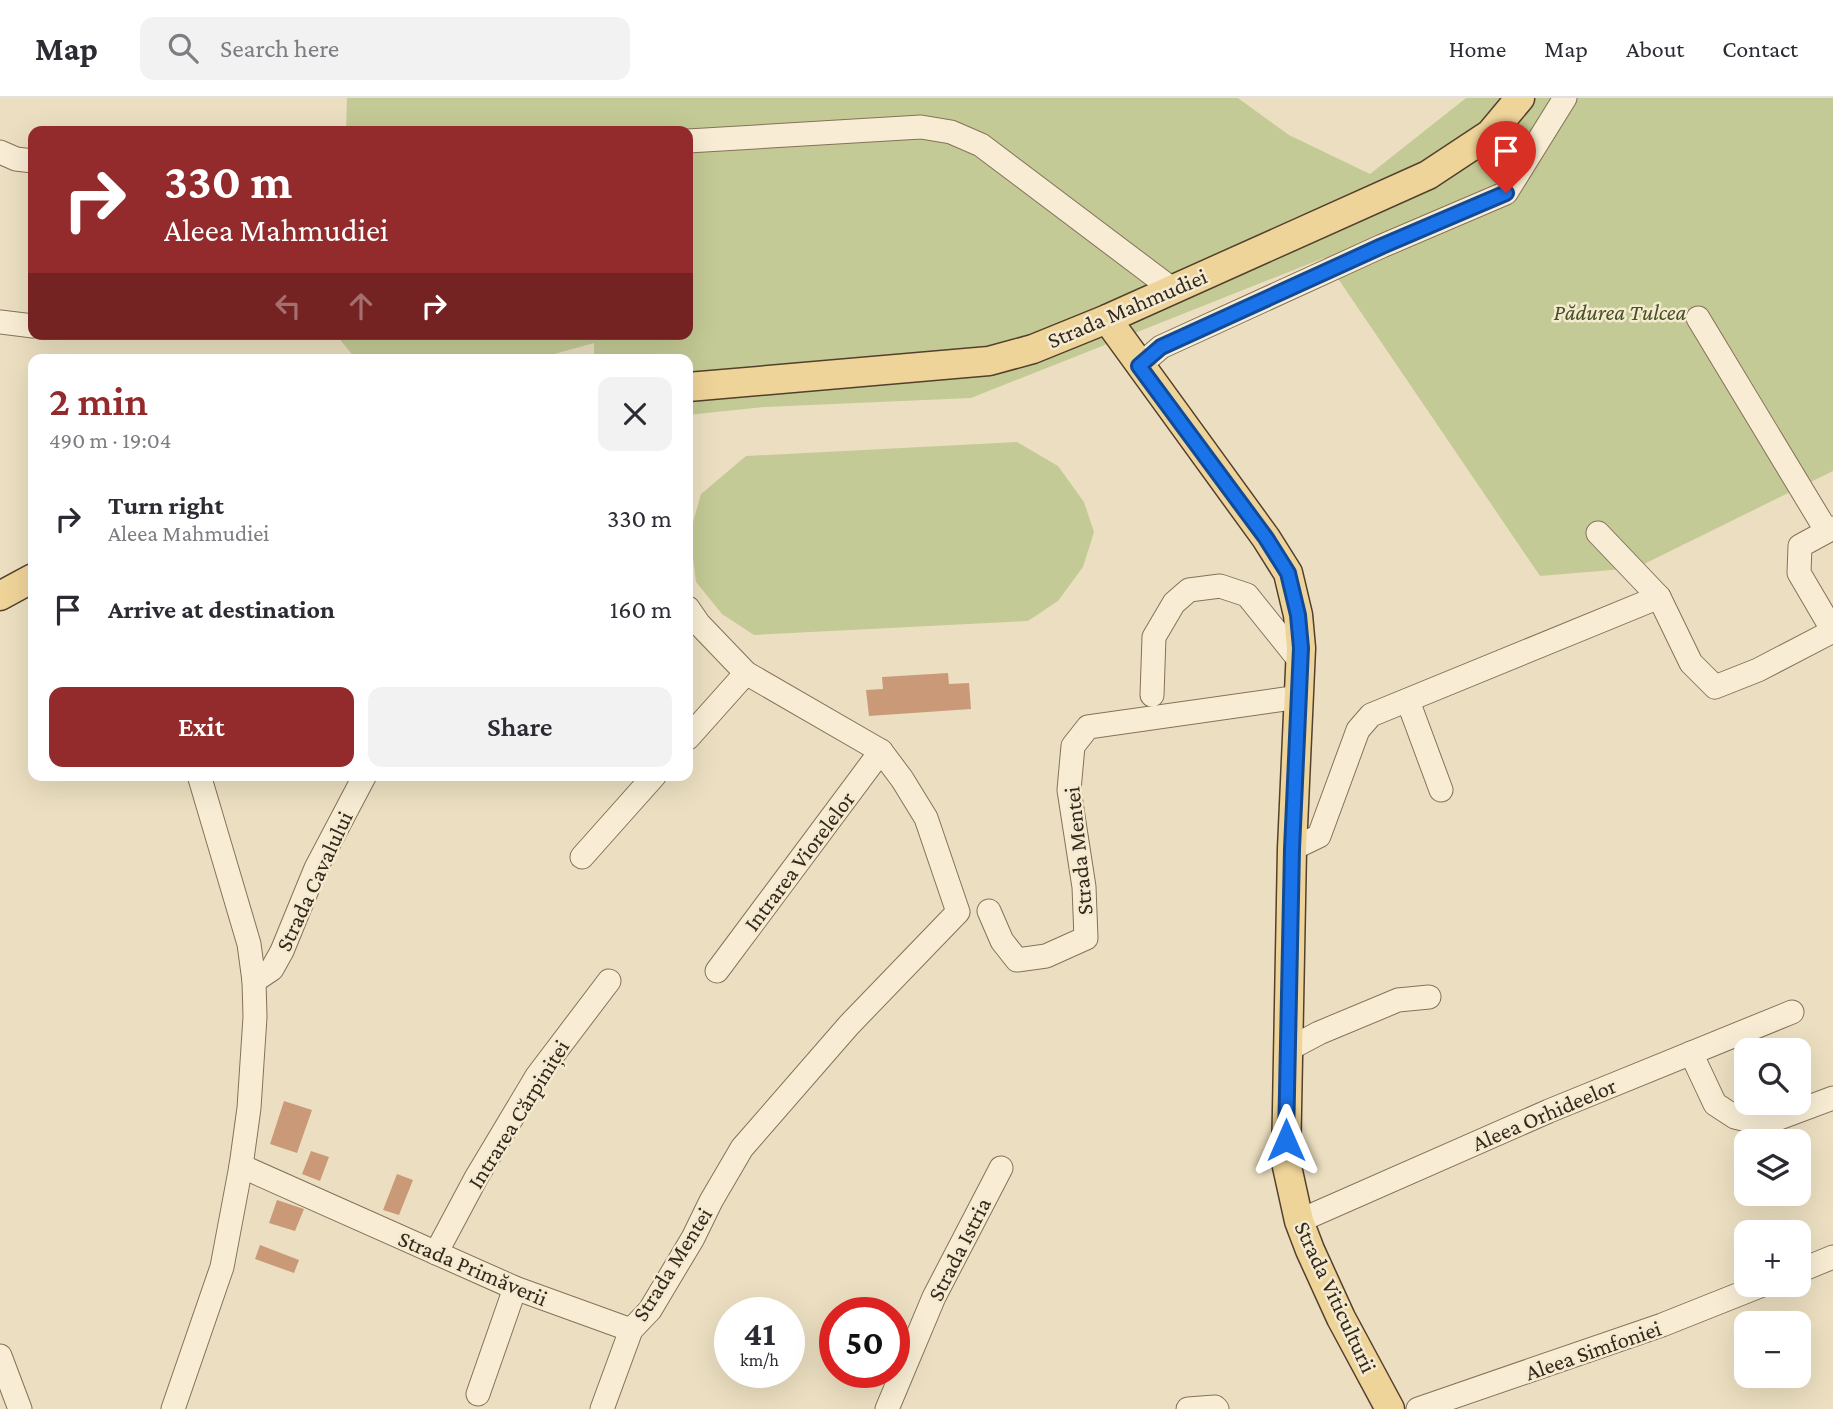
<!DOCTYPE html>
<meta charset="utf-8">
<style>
body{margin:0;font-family:"Crimson Pro",serif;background:#f2f2f3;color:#2b2b33;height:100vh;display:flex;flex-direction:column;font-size:26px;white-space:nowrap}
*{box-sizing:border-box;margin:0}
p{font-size:23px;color:#7c7c81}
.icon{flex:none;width:38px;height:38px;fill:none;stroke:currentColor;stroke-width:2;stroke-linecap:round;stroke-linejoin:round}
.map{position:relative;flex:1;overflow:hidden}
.sheet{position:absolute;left:28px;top:256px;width:665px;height:427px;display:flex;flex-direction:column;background:#fff;border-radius:14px;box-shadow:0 7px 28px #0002}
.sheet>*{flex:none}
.top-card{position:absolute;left:28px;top:28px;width:665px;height:214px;border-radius:14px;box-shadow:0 7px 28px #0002;background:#932b2c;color:#fff;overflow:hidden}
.controls{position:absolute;left:1734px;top:940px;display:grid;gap:14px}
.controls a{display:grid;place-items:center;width:77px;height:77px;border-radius:14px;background:#fff;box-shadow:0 7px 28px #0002;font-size:35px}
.speed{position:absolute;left:714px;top:1199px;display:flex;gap:14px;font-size:35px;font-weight:700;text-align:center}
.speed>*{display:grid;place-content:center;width:91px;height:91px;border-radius:50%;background:#fff;box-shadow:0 7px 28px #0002;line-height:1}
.speed small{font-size:18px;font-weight:400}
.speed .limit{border:10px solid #d22;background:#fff;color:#111}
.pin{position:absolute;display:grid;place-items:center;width:60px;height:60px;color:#fff;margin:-72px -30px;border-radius:50% 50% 50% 0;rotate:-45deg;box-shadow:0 0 7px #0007}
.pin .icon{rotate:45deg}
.me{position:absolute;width:77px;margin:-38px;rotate:0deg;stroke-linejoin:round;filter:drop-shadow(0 0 5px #0008)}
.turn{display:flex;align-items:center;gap:24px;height:147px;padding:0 21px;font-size:32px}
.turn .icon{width:91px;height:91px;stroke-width:2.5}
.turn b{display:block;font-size:49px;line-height:60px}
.lanes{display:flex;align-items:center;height:66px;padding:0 21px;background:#0003;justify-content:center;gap:35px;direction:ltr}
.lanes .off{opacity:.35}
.round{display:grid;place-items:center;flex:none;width:74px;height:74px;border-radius:14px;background:#f2f2f3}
.head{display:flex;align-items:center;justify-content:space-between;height:119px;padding:0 21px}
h1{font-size:42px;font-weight:600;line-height:52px;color:#932b2c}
.action{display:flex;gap:14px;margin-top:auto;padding:14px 21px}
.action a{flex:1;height:80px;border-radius:14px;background:#932b2c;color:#fff;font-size:28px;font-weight:600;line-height:80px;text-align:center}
.action a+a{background:#f2f2f3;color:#2b2b33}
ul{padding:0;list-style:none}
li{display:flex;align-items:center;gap:21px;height:91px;padding:0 21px}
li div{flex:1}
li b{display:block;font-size:26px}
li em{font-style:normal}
header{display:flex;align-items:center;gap:42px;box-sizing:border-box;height:98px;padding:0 35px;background:#fff;border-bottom:2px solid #e1e1e2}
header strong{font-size:33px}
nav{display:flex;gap:38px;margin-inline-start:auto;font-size:24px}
.search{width:490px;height:63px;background:#f2f2f3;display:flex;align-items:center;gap:18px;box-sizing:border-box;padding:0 24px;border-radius:14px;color:#7c7c81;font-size:26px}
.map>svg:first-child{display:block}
.green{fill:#c4ca95}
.building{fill:#ca9a78}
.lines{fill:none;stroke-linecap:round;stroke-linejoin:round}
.minor-casing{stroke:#857159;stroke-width:25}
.major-casing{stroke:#533f2d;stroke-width:31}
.minor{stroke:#f8edd4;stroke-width:23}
.major{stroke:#efd499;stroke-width:28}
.route-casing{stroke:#114b97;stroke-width:18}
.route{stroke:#1a73e8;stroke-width:12}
.labels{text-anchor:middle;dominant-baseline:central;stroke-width:5;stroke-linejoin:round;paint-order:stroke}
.street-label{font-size:23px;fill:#35291d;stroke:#f4ead0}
.park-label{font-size:23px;font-style:italic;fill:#465124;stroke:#f4ead0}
</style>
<header>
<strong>Map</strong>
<div class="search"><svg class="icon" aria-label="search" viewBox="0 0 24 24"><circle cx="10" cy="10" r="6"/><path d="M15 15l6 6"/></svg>Search here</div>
<nav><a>Home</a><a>Map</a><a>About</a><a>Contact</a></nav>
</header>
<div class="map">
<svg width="1833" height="1311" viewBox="0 0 1833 1311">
<rect width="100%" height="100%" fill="#ecdfc1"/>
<g class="green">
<path d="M347 0H1238L1289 37 1370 76 1466 0H1833V373L1636 470 1540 478 1324 160 971 300 765 309 688 317V261H594V245L536 261H356L341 243V236H688V33H346Z"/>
<path d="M1017 344 1058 368 1084 404 1094 434 1083 469 1058 503 1028 523 754 537 722 516 696 484 690 435 701 396 746 358Z"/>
</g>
<g class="building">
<path d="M948 575 949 586 969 585 971 611 869 618 866 592 883 591 882 579Z"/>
<path d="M284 1003 312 1012 297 1055 270 1046Z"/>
<path d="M311 1053 329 1059 320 1083 302 1076Z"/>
<path d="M397 1076 413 1082 399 1117 383 1112Z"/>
<path d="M277 1102 304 1111 295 1133 269 1125Z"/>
<path d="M260 1147 299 1162 294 1175 255 1161Z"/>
</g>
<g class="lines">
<defs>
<g id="minor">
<path d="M688 43 921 29 951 34 981 47 1172 191"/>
<path d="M0 54 16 61 33 63"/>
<path d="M1698 220 1826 432"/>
<path d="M0 224 33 228"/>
<path d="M1139 268 1161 249 1382 148 1506 95 1565 0"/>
<path d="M1833 430 1800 448 1799 475 1833 533"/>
<path d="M1598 435 1659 499 1691 565 1715 589 1758 572 1833 533"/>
<path d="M1152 597 1154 539 1174 505 1189 492 1220 488 1247 497 1300 563"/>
<path d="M1408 603 1441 692"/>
<path d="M688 640 746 575"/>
<path d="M1292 751 1319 738 1358 632 1371 617 1659 499"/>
<path d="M582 759 655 677"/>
<path d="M989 813 1002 843 1017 862 1046 858 1086 840 1084 789 1069 692 1073 648 1088 629 1299 599"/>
<path d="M717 873 881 653"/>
<path d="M254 883 272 871 282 853 316 770 365 677"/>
<path d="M1287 952 1319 935 1398 902 1429 899"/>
<path d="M1691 955 1715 1006 1735 1019 1759 1025 1774 1022 1833 1000"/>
<path d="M241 1068 515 1190 631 1232"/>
<path d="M1299 1123 1549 1013 1792 914"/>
<path d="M436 1155 476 1080 537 978 609 883"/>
<path d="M1799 1173 1833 1159"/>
<path d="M0 1258 20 1311"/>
<path d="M478 1296 515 1190"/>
<path d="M173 1311 222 1169 241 1068 249 1010 255 919 254 883 249 846 199 677"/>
<path d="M602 1311 631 1232 650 1212 693 1140 711 1103 742 1050 849 927 958 814 926 720 902 681 881 653 746 575 699 526 688 510"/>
<path d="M887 1311 934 1199 1001 1070"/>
<path d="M1188 1311 1215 1309 1217 1311"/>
<path d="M1418 1311 1662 1227 1765 1186"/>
</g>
<g id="major">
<path d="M1107 221 1266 440 1288 475 1298 517 1301 550 1292 751 1286 1064 1299 1123 1310 1152 1341 1220 1390 1311"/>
<path d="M688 289 989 263 1033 251 1107 221 1428 77 1490 36 1520 0"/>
<path d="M0 498 33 480"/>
</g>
</defs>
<use href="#minor" class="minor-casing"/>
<use href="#major" class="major-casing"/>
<use href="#minor" class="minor"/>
<use href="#major" class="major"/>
</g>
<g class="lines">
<defs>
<path id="route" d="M1286 1042 1292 751 1301 550 1298 517 1288 475 1266 440 1139 268 1161 249 1382 148 1506 95"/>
</defs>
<use href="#route" class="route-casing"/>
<use href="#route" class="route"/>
</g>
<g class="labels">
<g class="street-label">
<text transform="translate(1127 210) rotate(-23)">Strada Mahmudiei</text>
<text transform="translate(1078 753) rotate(-96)">Strada Mentei</text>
<text transform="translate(799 763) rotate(-53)">Intrarea Viorelelor</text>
<text transform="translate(314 783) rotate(-65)">Strada Cavalului</text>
<text transform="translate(518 1016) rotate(-58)">Intrarea Cărpiniței</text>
<text transform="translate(1544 1016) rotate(-23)">Aleea Orhideelor</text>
<text transform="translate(959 1151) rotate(-63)">Strada Istria</text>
<text transform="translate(672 1166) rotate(-58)">Strada Mentei</text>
<text transform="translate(473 1170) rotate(23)">Strada Primăverii</text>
<text transform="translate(1336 1199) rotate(65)">Strada Viticulturii</text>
<text transform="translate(1593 1252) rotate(-19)">Aleea Simfoniei</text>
</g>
<g class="park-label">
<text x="1620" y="214">Pădurea Tulcea</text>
</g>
</g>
</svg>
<div class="controls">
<a><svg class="icon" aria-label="search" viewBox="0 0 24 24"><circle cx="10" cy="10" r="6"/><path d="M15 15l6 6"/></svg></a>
<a><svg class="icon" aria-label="layers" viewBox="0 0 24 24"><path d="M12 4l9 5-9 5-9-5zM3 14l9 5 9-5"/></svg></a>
<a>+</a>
<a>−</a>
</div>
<div class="speed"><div>41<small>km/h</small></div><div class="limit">50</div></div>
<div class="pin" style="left:1506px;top:95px;background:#d93025"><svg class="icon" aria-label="arrive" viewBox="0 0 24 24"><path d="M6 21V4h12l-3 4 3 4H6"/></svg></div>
<svg class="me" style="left:1286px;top:1042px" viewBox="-20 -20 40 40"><path d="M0-17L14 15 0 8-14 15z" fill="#1a73e8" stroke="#fff" stroke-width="4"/></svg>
<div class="top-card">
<div class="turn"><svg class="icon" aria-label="right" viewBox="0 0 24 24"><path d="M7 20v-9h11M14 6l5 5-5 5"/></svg><div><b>330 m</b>Aleea Mahmudiei</div></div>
<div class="lanes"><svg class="icon off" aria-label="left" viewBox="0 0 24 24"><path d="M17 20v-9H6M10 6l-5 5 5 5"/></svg><svg class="icon off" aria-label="ahead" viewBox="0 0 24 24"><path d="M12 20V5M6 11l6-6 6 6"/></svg><svg class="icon" aria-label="right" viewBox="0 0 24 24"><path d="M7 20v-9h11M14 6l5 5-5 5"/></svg></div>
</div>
<section class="sheet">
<div class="head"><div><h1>2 min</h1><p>490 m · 19:04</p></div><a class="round"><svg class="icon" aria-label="close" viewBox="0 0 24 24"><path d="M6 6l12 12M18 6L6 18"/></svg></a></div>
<ul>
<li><svg class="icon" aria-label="right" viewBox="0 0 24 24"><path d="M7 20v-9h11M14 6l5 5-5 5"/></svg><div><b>Turn right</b><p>Aleea Mahmudiei</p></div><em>330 m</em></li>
<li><svg class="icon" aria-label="arrive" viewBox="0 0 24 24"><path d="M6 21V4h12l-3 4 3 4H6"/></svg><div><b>Arrive at destination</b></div><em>160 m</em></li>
</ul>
<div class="action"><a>Exit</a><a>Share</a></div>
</section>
</div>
